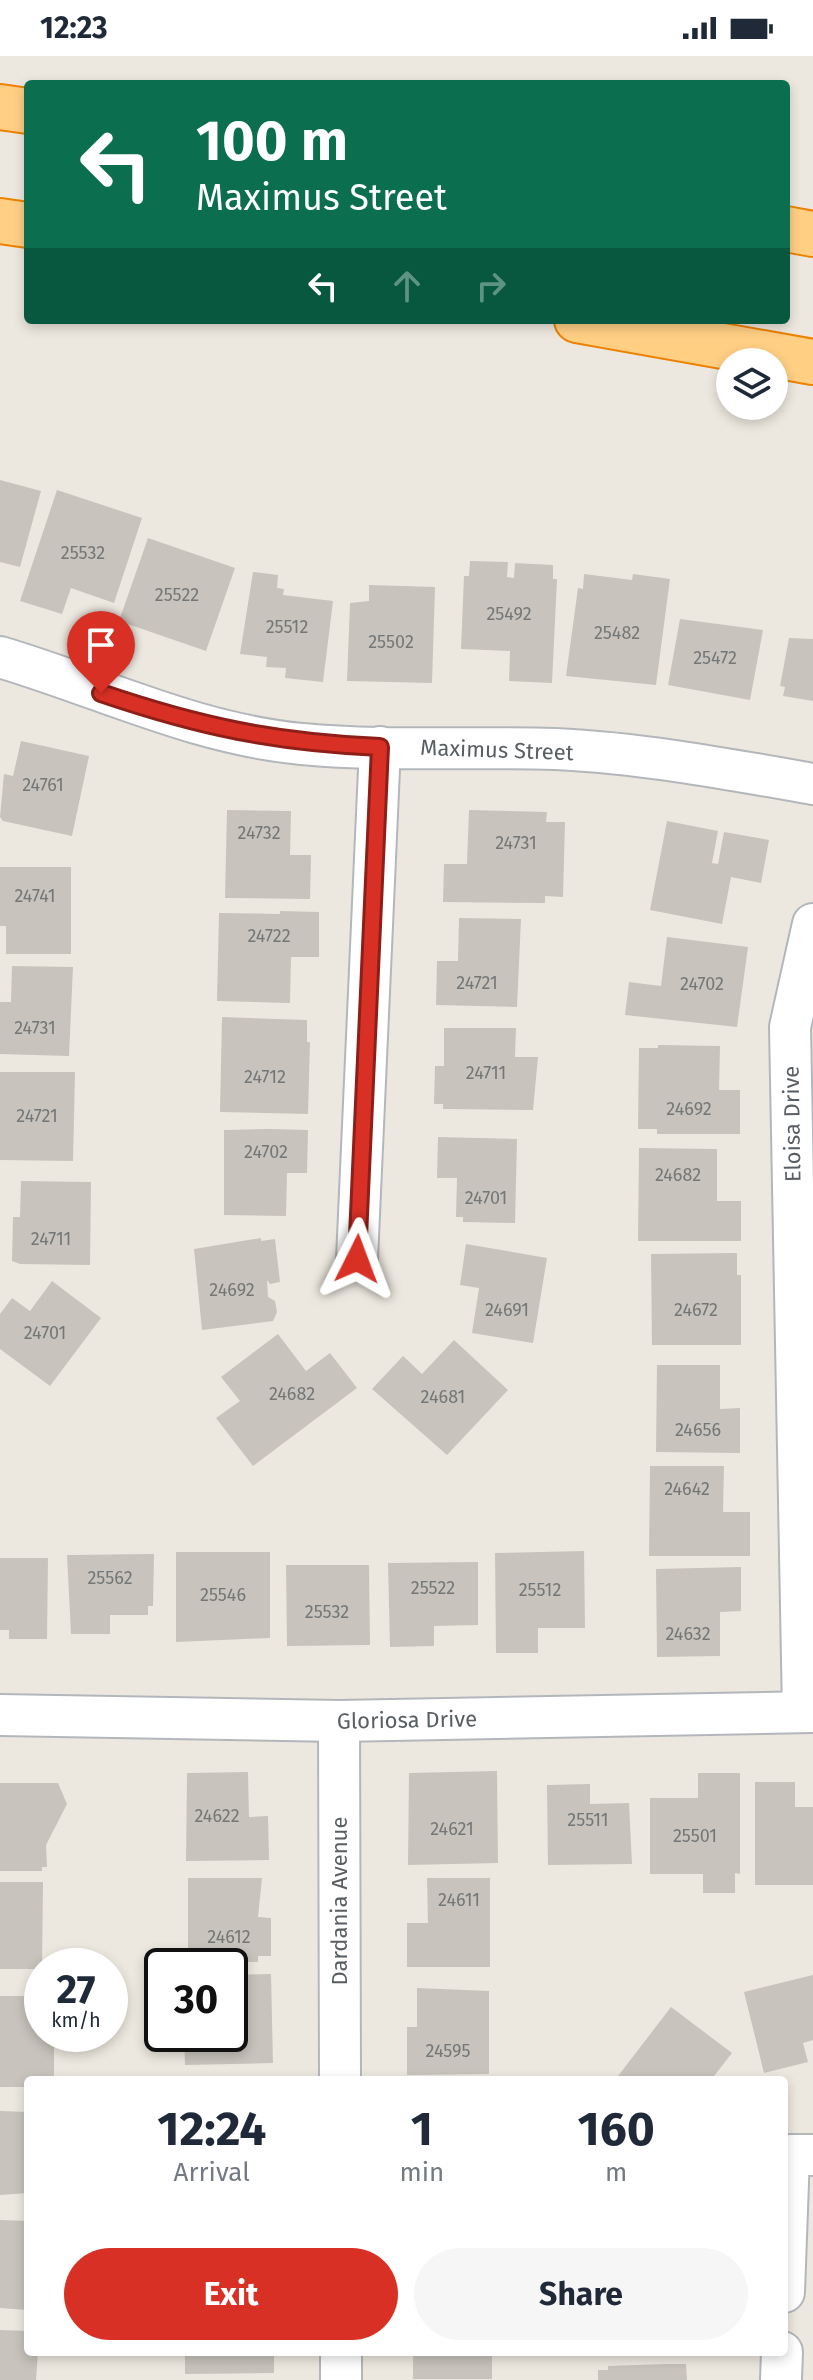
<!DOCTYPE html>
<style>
body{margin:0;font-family:"Fira Sans",sans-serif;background:#f6f6f7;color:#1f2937;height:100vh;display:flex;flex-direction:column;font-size:30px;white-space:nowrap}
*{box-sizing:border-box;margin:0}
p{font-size:26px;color:#747a83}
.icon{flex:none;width:44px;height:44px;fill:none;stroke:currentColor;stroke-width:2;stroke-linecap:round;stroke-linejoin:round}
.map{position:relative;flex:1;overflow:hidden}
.details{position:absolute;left:24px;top:2020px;width:764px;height:280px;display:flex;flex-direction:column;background:#fff;border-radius:8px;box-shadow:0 4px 12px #0003}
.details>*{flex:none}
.hud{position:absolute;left:24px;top:24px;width:766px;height:244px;border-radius:8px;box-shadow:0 4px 12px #0003;background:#0b6e4f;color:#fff;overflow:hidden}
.tools{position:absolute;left:716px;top:292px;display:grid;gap:16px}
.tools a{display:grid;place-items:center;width:72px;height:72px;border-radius:50%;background:#fff;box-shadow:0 4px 12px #0003;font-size:40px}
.speed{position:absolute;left:24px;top:1892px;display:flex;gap:16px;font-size:40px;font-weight:700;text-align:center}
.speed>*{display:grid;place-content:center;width:104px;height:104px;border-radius:50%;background:#fff;box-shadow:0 4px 12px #0003;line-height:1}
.speed small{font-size:20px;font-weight:400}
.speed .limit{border:4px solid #111;border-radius:12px;background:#fff;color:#111}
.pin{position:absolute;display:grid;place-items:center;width:68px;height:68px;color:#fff;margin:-82px -34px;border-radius:50% 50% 50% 0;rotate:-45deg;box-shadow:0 0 8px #0007}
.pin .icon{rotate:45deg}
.me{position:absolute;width:88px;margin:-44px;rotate:3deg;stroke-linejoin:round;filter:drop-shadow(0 0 6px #0008)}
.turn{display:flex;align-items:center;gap:28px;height:168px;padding:0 40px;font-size:36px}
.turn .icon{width:104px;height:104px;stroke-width:2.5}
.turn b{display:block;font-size:56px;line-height:68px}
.lanes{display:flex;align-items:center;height:76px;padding:0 40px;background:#0003;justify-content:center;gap:40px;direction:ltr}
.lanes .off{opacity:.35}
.eta{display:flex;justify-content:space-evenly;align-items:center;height:136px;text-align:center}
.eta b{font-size:48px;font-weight:700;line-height:56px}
.primary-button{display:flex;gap:16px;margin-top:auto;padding:16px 40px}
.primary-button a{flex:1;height:92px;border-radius:48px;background:#d93025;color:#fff;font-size:32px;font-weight:700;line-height:92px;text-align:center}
.primary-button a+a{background:#f6f6f7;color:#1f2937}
.status{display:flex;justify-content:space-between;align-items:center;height:56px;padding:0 40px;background:#fff;direction:ltr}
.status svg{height:22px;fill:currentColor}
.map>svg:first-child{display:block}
.building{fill:#c8c3bc}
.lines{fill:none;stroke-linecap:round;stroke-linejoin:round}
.minor-casing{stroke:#b3b7bc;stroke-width:44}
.highway-casing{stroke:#ec8200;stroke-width:48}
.minor{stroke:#fff;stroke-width:40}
.highway{stroke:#ffcf84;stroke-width:44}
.route-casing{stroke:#8d1f18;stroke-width:20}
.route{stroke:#d93025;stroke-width:14}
.labels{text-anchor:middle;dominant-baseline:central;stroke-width:6;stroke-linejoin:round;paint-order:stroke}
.number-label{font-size:18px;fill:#747778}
.street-label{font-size:22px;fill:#585e62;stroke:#fff}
</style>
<div class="status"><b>12:23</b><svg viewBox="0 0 49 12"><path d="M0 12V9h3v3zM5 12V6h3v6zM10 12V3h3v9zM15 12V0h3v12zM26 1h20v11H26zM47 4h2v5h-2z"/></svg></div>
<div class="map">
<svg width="813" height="2324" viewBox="0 0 813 2324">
<rect width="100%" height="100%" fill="#ede8df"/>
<g class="building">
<path d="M0 424 41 435 20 511 0 506Z"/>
<path d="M57 434 142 462 114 547 71 532 62 558 20 545Z"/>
<path d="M148 482 235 512 206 595 119 565Z"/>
<path d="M470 505 508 506 507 521 514 522 515 507 553 509V523H557L552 627 509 625 510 595 461 593 464 520H469Z"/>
<path d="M253 516 278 519 277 532 284 533 283 539 333 545 323 626 285 622 286 612 266 611 267 601 240 598Z"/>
<path d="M584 518 632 524 633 518 670 523 656 629 566 620 578 532 583 533Z"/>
<path d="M369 529 435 531 432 627 347 625 350 547 369 545Z"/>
<path d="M680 563 763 574 750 644 668 629Z"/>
<path d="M789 582 813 583V645L783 640 785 631 780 630Z"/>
<path d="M21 685 89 700 72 780 3 765 0 761 4 718 13 720Z"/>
<path d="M227 754 291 755 290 799H311L310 843 225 842Z"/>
<path d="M469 754 547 756 546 766H565L563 841 545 840V847L443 846 444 808H467Z"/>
<path d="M667 765 718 775 712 807 718 808 724 776 769 784 761 827 731 821 722 868 650 854Z"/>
<path d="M0 811H71V898H6V870H0Z"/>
<path d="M280 855 319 856V901H291L290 947 217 945 219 857 280 858Z"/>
<path d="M459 862 521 863 517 951 436 949 437 905H458Z"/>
<path d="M667 881 748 891 737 971 625 959 629 926 661 930Z"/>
<path d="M12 910 73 911 69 1000 0 998V946H11Z"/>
<path d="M222 961 307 964V986H310L308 1058 220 1056Z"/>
<path d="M444 972H516L515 1001H538L533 1054 443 1053V1048H434L435 1010H444Z"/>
<path d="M658 989 720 990 719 1034H740V1078H657V1073H638L639 992H658Z"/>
<path d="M0 1016H75L73 1105 0 1104Z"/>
<path d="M269 1073 308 1074 307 1117H287L286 1160 224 1159V1074Z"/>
<path d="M438 1081 517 1083 515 1167 463 1166V1161H456L457 1122H437Z"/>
<path d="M639 1092 717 1093V1145H741V1185H638Z"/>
<path d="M21 1125 91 1126 90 1209 20 1208 12 1205 13 1161H20Z"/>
<path d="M261 1182V1185L275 1183 280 1226 270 1228 267 1224 268 1241 275 1245 277 1256 273 1265 202 1274 194 1193Z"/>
<path d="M466 1188 547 1202 533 1287 472 1277 479 1232 460 1229Z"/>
<path d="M737 1197V1219H741V1289H652L651 1198Z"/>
<path d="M52 1225 101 1262 50 1330 0 1293V1258L12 1242 30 1255Z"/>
<path d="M278 1278 306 1315 330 1297 357 1332 253 1410 216 1362 240 1345 221 1321Z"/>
<path d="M454 1284 508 1334 447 1399 372 1333 403 1300 422 1318Z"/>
<path d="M657 1309H720V1353L740 1352V1397L656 1396Z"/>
<path d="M650 1410H724L723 1456H750V1500H649Z"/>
<path d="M584 1495 585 1572H538V1597H496L495 1497Z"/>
<path d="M176 1496H270V1582L176 1586Z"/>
<path d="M154 1498 153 1550H148V1559H110V1578H71L67 1499Z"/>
<path d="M0 1502H48L47 1583H9V1574H0Z"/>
<path d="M478 1506V1569L434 1570V1590L390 1591 388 1507Z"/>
<path d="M286 1509H369L370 1589 287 1590Z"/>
<path d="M741 1511V1555L720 1556V1600L657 1601 656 1513Z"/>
<path d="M497 1715 498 1807 408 1809 409 1717Z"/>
<path d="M248 1716 249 1761 268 1760 269 1804 186 1805 187 1717Z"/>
<path d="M698 1717H740V1818L735 1817V1837H703V1818H650V1742H698Z"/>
<path d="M755 1726H795V1751H813V1829H755Z"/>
<path d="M0 1727H58L67 1748 46 1789 47 1811H42V1815H0Z"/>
<path d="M590 1728V1748L629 1747 632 1808 548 1809 547 1729Z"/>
<path d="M188 1822H262L258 1861 271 1862V1900H258V1906L188 1905Z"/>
<path d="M427 1822H490V1911H407V1867H428Z"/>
<path d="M0 1826H43L42 1913H0Z"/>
<path d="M271 1918 273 2007 185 2009 184 1978H230V1919Z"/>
<path d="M813 1919V1984L803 1987 808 2006 764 2017 744 1936Z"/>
<rect x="152" y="1920" width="10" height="35"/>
<path d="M417 1932 489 1935V2018L407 2019V1971H417Z"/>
<path d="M0 1940H42V1978H54V2024H28V2031H0Z"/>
<path d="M671 1951 732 1997 711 2024H615Z"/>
<path d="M0 2055 28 2056V2137L0 2139Z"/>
<path d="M0 2164 28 2165V2254L0 2252Z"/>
<path d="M0 2274 28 2275V2296H38L36 2324H0Z"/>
<path d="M185 2296H274V2317L185 2318Z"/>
<rect x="413" y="2296" width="79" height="27"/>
<path d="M667 2308H686L687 2324H598V2314H608V2310Z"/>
</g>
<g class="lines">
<defs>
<g id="minor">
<path d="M0 601C101 631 195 678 302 688 386 696 471 690 555 693 642 697 728 713 813 728"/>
<path d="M357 1203 380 691"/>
<path d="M803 1656 790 971 813 868"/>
<path d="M0 1659 339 1665 813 1656"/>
<path d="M339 1665 340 2024"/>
<path d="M784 2236 789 2099H813"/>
<path d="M341 2296V2324"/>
<path d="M781 2324 782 2296"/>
</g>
<g id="highway">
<path d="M0 51 28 55"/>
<path d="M0 165 28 169"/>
<path d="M786 173 813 178"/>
<path d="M577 264 813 306"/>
</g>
</defs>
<use href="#minor" class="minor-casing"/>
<use href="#highway" class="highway-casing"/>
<use href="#minor" class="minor"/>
<use href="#highway" class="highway"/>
</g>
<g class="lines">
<defs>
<path id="route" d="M101 637C201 671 274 686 380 691L357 1203"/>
</defs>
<use href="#route" class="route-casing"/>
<use href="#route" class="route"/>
</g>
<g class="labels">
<g class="number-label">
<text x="83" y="497">25532</text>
<text x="177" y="539">25522</text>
<text x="509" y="558">25492</text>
<text x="287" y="571">25512</text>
<text x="617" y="577">25482</text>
<text x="391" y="586">25502</text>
<text x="715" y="602">25472</text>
<text x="43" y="729">24761</text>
<text x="259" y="777">24732</text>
<text x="516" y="787">24731</text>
<text x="35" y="840">24741</text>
<text x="269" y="880">24722</text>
<text x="477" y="927">24721</text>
<text x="702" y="928">24702</text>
<text x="35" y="972">24731</text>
<text x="486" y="1017">24711</text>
<text x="265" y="1021">24712</text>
<text x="689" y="1053">24692</text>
<text x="37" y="1060">24721</text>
<text x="266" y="1096">24702</text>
<text x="678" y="1119">24682</text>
<text x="486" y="1142">24701</text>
<text x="51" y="1183">24711</text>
<text x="232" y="1234">24692</text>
<text x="507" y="1254">24691</text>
<text x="696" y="1254">24672</text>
<text x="45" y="1277">24701</text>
<text x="292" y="1338">24682</text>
<text x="443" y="1341">24681</text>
<text x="698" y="1374">24656</text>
<text x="687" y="1433">24642</text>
<text x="110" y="1522">25562</text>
<text x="433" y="1532">25522</text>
<text x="540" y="1534">25512</text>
<text x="223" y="1539">25546</text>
<text x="327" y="1556">25532</text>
<text x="688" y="1578">24632</text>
<text x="217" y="1760">24622</text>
<text x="588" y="1764">25511</text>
<text x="452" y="1773">24621</text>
<text x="695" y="1780">25501</text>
<text x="459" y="1844">24611</text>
<text x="229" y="1881">24612</text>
<text x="448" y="1995">24595</text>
</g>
<g class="street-label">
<text transform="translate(497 694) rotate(2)">Maximus Street</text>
<text transform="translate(792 1068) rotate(-91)">Eloisa Drive</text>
<text transform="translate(407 1664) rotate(-1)">Gloriosa Drive</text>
<text transform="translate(339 1845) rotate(-90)">Dardania Avenue</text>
</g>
</g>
</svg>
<div class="tools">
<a><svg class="icon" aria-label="layers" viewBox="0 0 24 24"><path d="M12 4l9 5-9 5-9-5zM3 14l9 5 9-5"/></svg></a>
</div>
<div class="speed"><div>27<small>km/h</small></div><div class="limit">30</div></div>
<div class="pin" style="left:101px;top:637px;background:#d93025"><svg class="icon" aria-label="arrive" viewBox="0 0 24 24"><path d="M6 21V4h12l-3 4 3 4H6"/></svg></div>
<svg class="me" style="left:357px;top:1203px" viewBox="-20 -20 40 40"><path d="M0-17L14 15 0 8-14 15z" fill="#d93025" stroke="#fff" stroke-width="4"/></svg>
<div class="hud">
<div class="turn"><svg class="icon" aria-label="left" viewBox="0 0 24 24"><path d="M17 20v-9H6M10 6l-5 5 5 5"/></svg><div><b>100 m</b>Maximus Street</div></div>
<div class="lanes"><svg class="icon" aria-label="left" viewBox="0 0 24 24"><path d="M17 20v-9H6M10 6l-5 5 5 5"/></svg><svg class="icon off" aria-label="ahead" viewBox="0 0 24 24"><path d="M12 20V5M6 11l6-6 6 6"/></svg><svg class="icon off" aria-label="right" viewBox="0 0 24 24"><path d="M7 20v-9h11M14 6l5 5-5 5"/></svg></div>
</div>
<section class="details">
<div class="eta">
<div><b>12:24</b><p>Arrival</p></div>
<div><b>1</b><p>min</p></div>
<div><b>160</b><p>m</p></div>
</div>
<div class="primary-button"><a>Exit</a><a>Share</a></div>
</section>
</div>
